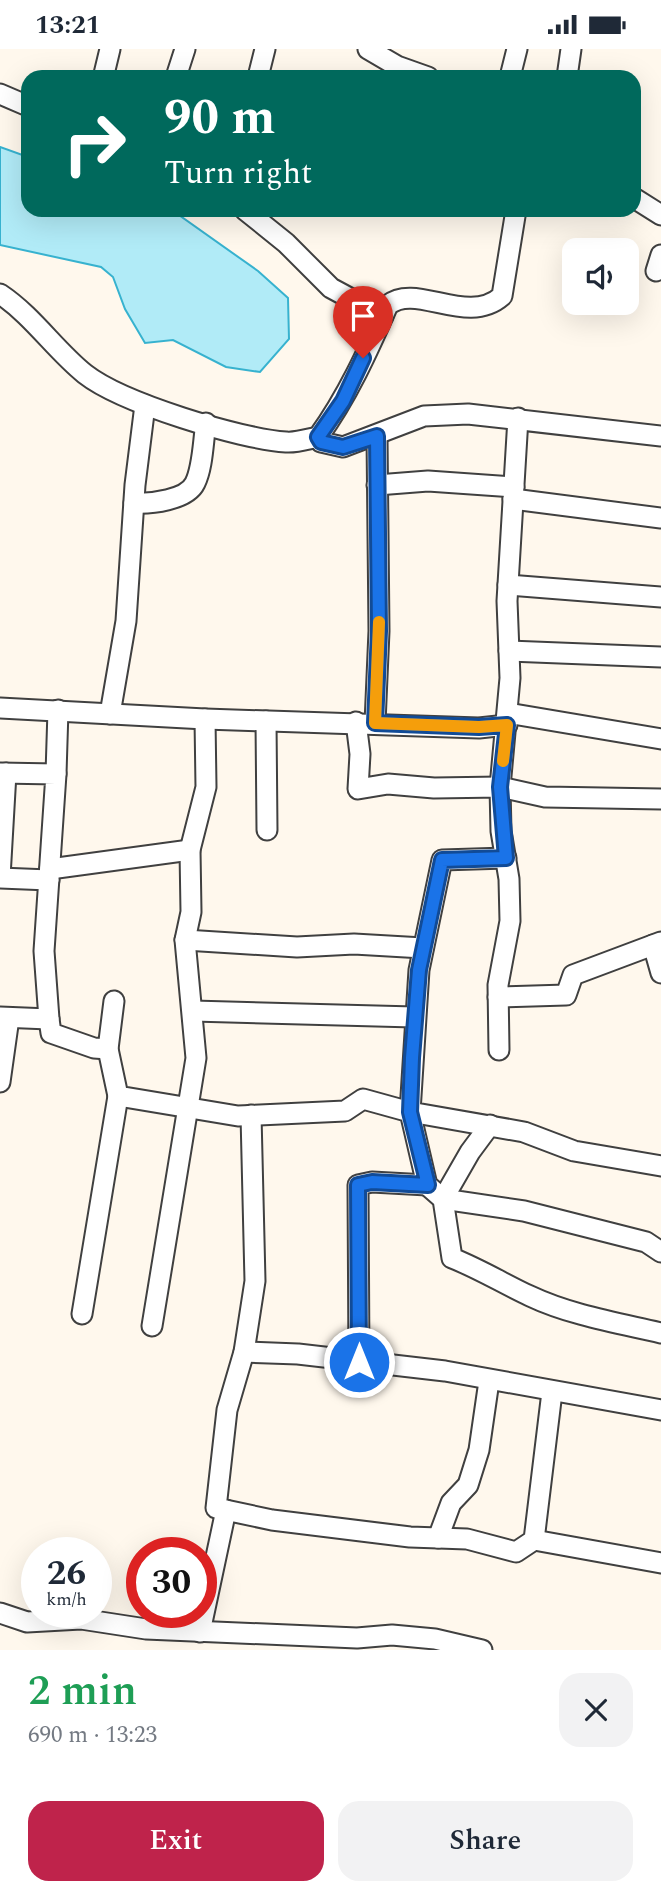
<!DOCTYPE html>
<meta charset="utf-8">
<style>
body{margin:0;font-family:Spectral,serif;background:#f2f2f3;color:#1f2937;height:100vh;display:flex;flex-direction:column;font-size:26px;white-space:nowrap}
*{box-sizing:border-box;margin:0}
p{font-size:23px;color:#747a83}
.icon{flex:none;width:38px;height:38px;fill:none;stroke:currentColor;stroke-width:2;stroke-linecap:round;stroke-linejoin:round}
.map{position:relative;height:1601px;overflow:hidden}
.drawer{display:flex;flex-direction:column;background:#fff;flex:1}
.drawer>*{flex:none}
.guide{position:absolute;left:21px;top:21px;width:620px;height:147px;border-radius:21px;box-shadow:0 7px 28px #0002;background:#00695c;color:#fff;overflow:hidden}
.fabs{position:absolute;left:562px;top:189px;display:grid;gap:14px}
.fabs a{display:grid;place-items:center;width:77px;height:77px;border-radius:14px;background:#fff;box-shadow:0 7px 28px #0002;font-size:35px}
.speed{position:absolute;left:21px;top:1488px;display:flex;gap:14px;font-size:35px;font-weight:700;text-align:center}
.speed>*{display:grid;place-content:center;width:91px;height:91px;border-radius:50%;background:#fff;box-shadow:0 7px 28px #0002;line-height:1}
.speed small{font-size:18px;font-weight:400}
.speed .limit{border:10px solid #d22;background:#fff;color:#111}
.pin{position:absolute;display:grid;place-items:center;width:60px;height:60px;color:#fff;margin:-72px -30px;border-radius:50% 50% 50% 0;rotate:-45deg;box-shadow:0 0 7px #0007}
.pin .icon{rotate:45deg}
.me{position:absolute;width:77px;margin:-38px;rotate:0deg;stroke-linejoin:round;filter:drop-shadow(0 0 5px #0008)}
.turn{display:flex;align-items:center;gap:24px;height:147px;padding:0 28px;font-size:32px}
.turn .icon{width:91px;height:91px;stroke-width:2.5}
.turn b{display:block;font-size:49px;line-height:60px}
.round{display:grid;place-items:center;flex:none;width:74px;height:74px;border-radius:21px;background:#f2f2f3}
.headline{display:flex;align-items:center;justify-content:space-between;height:119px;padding:0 28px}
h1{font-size:42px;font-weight:600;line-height:52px;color:#1e9e55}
.primary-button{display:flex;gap:14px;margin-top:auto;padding:14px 28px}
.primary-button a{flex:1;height:80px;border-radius:21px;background:#bf234b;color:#fff;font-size:28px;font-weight:600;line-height:80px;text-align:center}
.primary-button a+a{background:#f2f2f3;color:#1f2937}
.status{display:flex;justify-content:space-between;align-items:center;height:49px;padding:0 35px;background:#fff;direction:ltr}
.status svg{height:19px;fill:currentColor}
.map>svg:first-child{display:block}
.water{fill:#b1ebf7;stroke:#37b2cf;stroke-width:2}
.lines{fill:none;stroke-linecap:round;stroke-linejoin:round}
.minor-casing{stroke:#404040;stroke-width:23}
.minor{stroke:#fff;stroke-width:19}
.route-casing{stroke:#114b97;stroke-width:18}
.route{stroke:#1a73e8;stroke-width:12}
.slow{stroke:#f59e0b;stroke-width:12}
</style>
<div class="status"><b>13:21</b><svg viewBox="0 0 49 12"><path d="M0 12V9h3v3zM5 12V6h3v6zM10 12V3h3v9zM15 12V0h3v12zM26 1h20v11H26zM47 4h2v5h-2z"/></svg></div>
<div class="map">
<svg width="661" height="1601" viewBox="0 0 661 1601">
<rect width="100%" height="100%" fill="#fff8ed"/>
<path class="water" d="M0 98 28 108V161H164L176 164 258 222 288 249 289 290 260 323 226 318 173 291 145 294 125 260 113 228 101 218 0 196Z"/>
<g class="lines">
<defs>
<g id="minor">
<path d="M368 0 397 17 428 28"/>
<path d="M107 28 104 25 110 0"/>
<path d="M176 28 185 0"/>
<path d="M258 28 265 0"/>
<path d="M510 28 517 0"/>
<path d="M567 28 571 0"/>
<path d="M0 45 28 57"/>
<path d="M634 149 661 166"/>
<path d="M245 161 286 194 331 239 383 267"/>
<path d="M656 222 661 206"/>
<path d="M0 245C33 267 55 301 85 325 122 354 240 390 286 393 296 394 308 390 318 388 347 348 368 302 388 256 416 233 467 278 502 247L516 161"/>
<path d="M318 388 321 393 343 398 424 367 468 365 661 387"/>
<path d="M377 436 428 432 514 438"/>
<path d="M513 450 661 469"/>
<path d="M134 454C151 455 187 451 195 434 203 418 203 392 206 374"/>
<path d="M508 536 661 548"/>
<path d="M509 602 661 608"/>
<path d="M0 659 205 670 479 679 507 676"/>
<path d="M508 664 661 690"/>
<path d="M110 665 126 572 135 436 145 356"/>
<path d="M266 672 267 781"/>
<path d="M356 673 360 705 358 740 388 735 434 739 500 738 545 748 661 750"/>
<path d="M375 674 379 582 377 387"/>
<path d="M0 724 56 725 44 902 49 970 0 968"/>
<path d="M56 725 58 661"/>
<path d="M506 809 442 811 419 921 410 1063 524 1083 574 1102 661 1117"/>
<path d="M50 820 190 801"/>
<path d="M0 828 6 724"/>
<path d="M0 829 49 831"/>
<path d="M185 891 297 898 354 895 423 899"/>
<path d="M661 893 653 896 661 924"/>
<path d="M498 948 566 946 573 926 653 896"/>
<path d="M114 952 108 1000 118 1047 238 1067 345 1062 363 1050 410 1063 427 1136 443 1150 452 1209C480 1220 504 1235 530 1247 570 1266 618 1274 661 1284"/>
<path d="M193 962 414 968"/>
<path d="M49 970 51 984 94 999 108 1000"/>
<path d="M499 1001 498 936 510 872 509 830 501 782 500 738 510 629 507 552 518 369"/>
<path d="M0 1033 9 969"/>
<path d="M251 1066 255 1232 244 1303 227 1361 216 1459 272 1471 410 1488 467 1490 516 1503 534 1491 552 1343"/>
<path d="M490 1076 470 1103 443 1150 524 1162 646 1193 661 1203"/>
<path d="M82 1265 118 1047"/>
<path d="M152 1277 196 1009 185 891 191 863 190 801 206 738 205 670"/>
<path d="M244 1303 298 1305 445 1322 661 1361"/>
<path d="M359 1313 358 1136 372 1133 427 1136"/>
<path d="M438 1489 451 1454 468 1436 479 1401 489 1332"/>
<path d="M534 1491 661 1514"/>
<path d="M0 1564 27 1573 81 1570 146 1580 357 1589 392 1586 435 1590 482 1601"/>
<path d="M200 1583 226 1461"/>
</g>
</defs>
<use href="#minor" class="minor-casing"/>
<use href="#minor" class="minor"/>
</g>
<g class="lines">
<defs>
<path id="route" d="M359 1313 358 1136 372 1133 428 1136 410 1063 412 1009 419 921 442 811 506 809 500 738 507 676 479 678 375 674 379 582 377 387 343 398 321 393 318 388 343 352 363 309"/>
</defs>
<use href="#route" class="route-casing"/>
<use href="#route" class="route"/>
<path class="slow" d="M379 573 375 674 479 678 507 676 503 712"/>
</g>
</svg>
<div class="fabs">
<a><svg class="icon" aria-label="sound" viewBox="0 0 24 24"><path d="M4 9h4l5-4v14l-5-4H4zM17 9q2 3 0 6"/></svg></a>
</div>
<div class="speed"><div>26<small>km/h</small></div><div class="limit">30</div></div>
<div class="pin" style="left:363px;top:309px;background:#d93025"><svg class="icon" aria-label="arrive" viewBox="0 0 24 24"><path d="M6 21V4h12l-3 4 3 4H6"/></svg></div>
<svg class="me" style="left:359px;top:1313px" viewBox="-20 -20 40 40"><circle r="17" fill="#1a73e8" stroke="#fff" stroke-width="3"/><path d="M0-11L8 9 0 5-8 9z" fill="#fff"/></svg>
<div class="guide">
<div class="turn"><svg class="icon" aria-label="right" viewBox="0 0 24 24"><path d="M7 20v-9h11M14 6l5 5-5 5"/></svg><div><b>90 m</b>Turn right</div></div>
</div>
</div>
<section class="drawer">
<div class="headline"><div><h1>2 min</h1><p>690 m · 13:23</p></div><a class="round"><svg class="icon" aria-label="close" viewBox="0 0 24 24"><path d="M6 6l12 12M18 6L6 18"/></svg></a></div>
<div class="primary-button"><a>Exit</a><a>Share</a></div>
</section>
